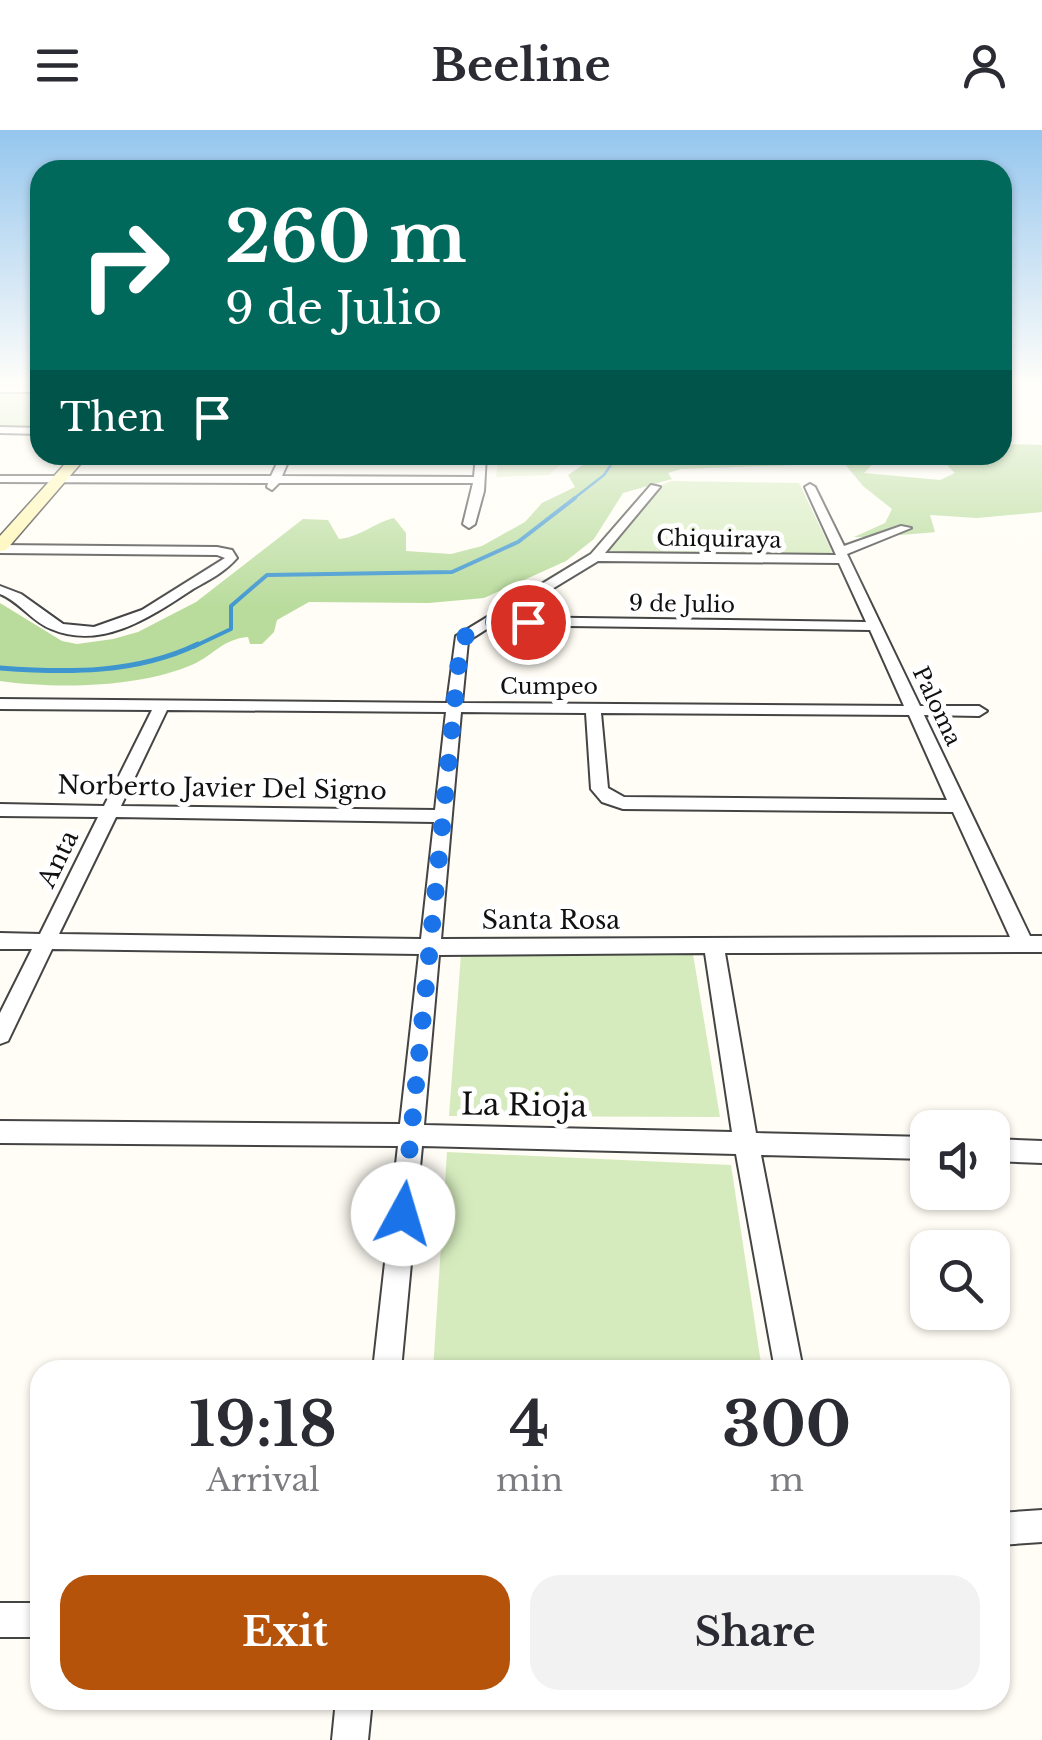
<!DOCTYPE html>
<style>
body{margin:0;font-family:"Libre Baskerville",serif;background:#f2f2f3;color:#2b2b33;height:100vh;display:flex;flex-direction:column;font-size:38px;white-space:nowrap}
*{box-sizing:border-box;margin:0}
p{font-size:32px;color:#7c7c81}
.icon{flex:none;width:55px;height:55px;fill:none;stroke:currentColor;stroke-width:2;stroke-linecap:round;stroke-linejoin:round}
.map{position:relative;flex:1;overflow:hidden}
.side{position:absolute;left:30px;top:1230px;width:980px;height:350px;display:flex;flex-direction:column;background:#fff;border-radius:30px;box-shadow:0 2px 8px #0004}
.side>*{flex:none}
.hud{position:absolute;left:30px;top:30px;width:982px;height:305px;border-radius:30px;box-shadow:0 2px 8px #0004;background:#00695c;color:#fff;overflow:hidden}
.tools{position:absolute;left:910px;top:980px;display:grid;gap:20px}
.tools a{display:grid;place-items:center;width:100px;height:100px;border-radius:20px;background:#fff;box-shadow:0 2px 8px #0004;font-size:50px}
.pin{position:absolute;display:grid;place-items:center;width:85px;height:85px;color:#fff;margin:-42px;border:5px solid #fff;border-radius:50%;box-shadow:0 2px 10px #0007}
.me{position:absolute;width:110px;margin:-55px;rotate:6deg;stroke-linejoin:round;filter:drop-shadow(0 0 8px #0008)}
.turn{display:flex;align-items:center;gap:35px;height:210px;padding:0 30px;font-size:45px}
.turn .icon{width:130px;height:130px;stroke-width:2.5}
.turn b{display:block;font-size:70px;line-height:85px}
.then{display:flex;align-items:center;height:95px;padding:0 30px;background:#0003;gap:20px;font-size:38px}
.eta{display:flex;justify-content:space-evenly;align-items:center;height:170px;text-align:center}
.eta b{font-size:60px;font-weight:800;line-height:70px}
.primary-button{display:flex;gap:20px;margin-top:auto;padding:20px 30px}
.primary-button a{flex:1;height:115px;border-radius:30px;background:#b45309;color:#fff;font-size:40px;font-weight:800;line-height:115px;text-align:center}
.primary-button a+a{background:#f2f2f3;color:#2b2b33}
header{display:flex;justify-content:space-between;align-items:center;height:130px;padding:0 30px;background:#fff;font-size:45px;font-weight:800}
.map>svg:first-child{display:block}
.green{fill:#d5ebbd}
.forest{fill:#b9dc9c}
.pitch{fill:#e6f2cf}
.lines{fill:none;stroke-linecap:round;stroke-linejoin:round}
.stream-far2{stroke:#3f96cf;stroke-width:2.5}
.stream-far1{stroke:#3f96cf;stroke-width:4}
.stream{stroke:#3f96cf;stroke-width:5}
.minor-casing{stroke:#444;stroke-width:4}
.secondary-casing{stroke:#333;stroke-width:3}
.minor{fill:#fff;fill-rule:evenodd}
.secondary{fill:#fff6b0;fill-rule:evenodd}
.route{stroke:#1a73e8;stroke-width:18;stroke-dasharray:0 32.4}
.labels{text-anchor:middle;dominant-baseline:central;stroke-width:10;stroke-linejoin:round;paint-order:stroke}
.far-street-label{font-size:22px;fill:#111;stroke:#fff}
.street-label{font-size:25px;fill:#111;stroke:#fff}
.near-street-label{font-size:30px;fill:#111;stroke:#fff}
</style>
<header><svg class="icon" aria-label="menu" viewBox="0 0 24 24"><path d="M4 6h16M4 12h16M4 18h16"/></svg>Beeline<svg class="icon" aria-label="person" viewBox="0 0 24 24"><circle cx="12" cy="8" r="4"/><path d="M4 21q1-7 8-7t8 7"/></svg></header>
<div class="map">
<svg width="1042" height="1610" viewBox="0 0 1042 1610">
<rect width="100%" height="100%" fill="#fffdf5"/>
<g class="green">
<rect x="0" y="262" width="40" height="36"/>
<path d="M671 351 799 353 832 422 826 426 605 423 659 356Z"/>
<path d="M461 824H693L720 987 449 986Z"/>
<path d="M447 1022 731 1035 762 1240H433Z"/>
</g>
<path class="forest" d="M1003 314 1042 315V382L977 388 930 385 935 402C931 403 860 408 854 407L885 393 892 379 863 356 839 327 796 335 681 339 668 343 672 349 623 363 594 409 566 431 484 468 429 473 309 472 277 490 274 502 262 514H250L248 507C223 509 215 524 194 534 139 558 58 559 0 551V473L62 511 77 514 113 509 138 502 196 472 303 389 328 390 339 409C360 407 374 393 394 388L406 403V421L451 424 482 416 525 392 542 373 575 357 568 345 593 328 690 325 676 330 697 333 787 325H882L864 343 940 350 955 343 941 329 949 325H1002Z"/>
<path class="pitch" d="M499 325H571L549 345 496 347Z"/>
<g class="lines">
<path class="stream-far2" d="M572 370 604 345 615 329 706 331 755 325"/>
<path class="stream-far1" d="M193 517 231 499V476L267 445 452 442 518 412 575 368"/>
<path class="stream" d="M0 538C67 543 136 544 198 514"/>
<defs>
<g id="minor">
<rect x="0" y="256" width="40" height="6"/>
<path d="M0 297 40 298V304L0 303Z"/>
<path d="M281 325H291L282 346 474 347 476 325H486L484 361 475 394 469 398 463 394 473 353H279L272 360 267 357 268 353 0 352V346H271Z"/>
<path d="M810 354 815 357 844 416 901 396 911 398 847 424 920 576H979L987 581 979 586 924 585 1030 806H1042V822L725 823 756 1003 928 1007V1029L761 1025 803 1240H775L736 1024 422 1016 401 1240H373L398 1016 0 1013V991L400 994 419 824 52 819 8 911 0 914V883L32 819H0V803L40 804 98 687 0 686V674L104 676 152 580 0 579V569L447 573 456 506 591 424 651 355 660 357 605 423 836 425 805 357ZM598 431 839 433 866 492 506 487ZM493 495 870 500 904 576 462 573 468 511ZM167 580 446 582 435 680 121 676ZM461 582 586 583 591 659 602 672 623 679 953 682 1010 807 441 809ZM601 583 909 585 947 670 624 667 608 658ZM116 687 434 692 421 809 59 804ZM705 823 732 1002 424 995 439 825Z"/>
<path d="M0 415 217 417 232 420 237 428C225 442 209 450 193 459 152 486 102 521 51 499 31 491 20 472 0 464V456L21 464 63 494 94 497 142 480 225 428 217 425 0 423Z"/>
<path d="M992 1009 1042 1011V1033L992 1031Z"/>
<path d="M1042 1380V1412L1000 1415V1383Z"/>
<rect x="0" y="1473" width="40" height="34"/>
<path d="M336 1570H372L368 1610H332Z"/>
</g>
<path id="secondary" d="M73 325H88L6 420 0 421V406Z"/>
</defs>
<use href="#minor" class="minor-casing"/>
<use href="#secondary" class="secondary-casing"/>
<use href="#minor" class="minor"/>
<use href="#secondary" class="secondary"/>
</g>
<linearGradient id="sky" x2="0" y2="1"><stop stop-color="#95c6ee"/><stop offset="0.53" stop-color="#fffefa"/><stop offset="1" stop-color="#fffefa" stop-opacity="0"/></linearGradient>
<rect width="1042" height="478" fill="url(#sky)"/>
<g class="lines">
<path class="route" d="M403 1084 461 509 490 492H528"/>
</g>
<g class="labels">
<g class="far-street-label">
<text transform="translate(719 409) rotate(1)">Chiquiraya</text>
<text transform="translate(682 474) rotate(1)">9 de Julio</text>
<text x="549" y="556">Cumpeo</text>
<text transform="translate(937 576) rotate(65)">Paloma</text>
</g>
<g class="street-label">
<text transform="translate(222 658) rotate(1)">Norberto Javier Del Signo</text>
<text transform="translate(58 729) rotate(-64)">Anta</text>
<text x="551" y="790">Santa Rosa</text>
</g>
<g class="near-street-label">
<text transform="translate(524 975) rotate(1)">La Rioja</text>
</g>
</g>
</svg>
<div class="tools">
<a><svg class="icon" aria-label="sound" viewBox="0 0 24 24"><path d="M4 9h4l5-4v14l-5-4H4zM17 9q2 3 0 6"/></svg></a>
<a><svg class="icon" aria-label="search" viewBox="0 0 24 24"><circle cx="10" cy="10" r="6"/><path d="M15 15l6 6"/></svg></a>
</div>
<div class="pin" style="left:528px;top:492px;background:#d93025"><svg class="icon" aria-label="arrive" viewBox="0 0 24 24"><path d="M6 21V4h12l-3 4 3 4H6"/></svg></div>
<svg class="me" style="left:403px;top:1084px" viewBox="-20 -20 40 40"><circle r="19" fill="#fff"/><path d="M0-13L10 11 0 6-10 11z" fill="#1a73e8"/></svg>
<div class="hud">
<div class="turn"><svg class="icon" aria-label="right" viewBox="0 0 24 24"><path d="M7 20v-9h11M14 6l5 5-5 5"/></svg><div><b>260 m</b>9 de Julio</div></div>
<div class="then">Then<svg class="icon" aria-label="arrive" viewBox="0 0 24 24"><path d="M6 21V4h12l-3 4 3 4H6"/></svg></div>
</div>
<section class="side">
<div class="eta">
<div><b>19:18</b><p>Arrival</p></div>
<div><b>4</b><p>min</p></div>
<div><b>300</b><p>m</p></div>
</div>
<div class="primary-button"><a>Exit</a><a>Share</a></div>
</section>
</div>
